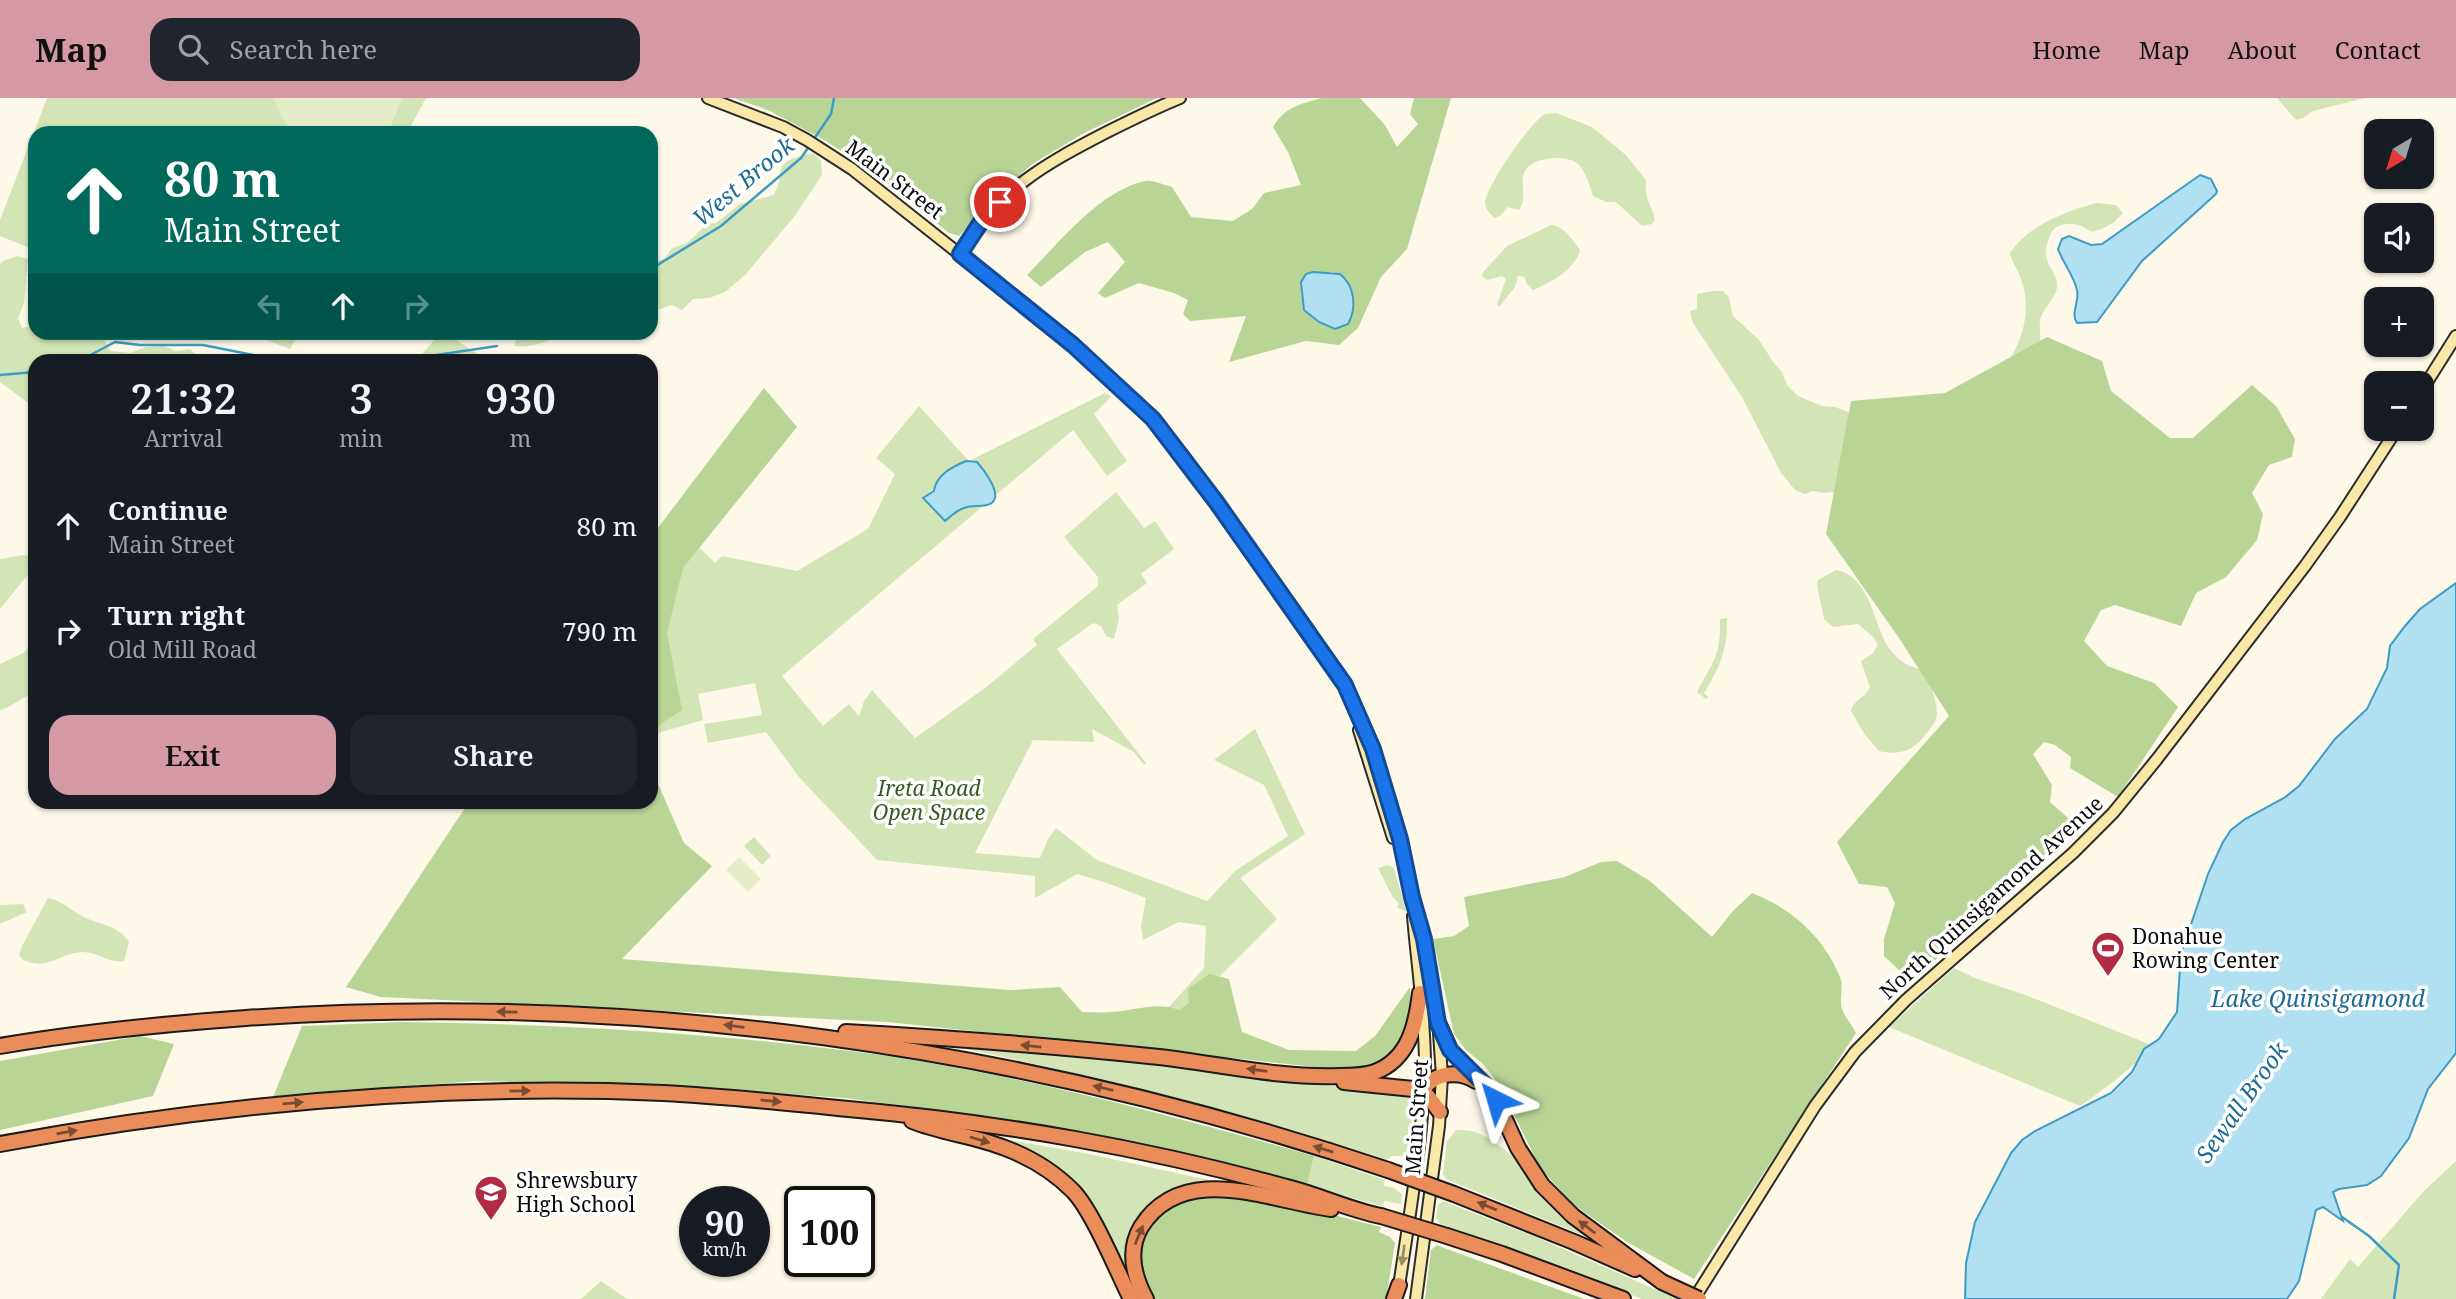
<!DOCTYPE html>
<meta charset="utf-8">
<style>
body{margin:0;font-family:"Noto Serif",serif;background:#20242c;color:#f1f3f6;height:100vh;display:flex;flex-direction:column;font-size:26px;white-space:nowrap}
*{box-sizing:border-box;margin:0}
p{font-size:23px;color:#9ea1a6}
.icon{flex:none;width:38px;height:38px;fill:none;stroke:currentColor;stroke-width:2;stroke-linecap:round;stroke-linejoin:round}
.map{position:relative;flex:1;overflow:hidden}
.side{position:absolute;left:28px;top:256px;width:630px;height:455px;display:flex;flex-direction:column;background:#171b24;border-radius:21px;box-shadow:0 2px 5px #0004}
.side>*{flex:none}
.top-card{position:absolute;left:28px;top:28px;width:630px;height:214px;border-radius:21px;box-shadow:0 2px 5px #0004;background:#00695c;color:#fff;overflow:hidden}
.needle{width:46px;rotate:218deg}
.tools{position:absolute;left:2364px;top:21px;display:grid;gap:14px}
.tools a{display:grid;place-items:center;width:70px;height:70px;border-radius:14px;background:#171b24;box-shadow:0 2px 5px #0004;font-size:35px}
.speed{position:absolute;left:679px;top:1088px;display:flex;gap:14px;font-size:35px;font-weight:700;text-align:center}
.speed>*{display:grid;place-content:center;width:91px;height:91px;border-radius:50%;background:#171b24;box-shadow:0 2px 5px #0004;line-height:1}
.speed small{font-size:18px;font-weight:400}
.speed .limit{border:4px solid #111;border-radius:10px;background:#fff;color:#111}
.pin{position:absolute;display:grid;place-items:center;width:60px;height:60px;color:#fff;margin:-30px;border:4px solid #fff;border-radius:50%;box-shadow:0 2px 7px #0007}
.me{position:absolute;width:77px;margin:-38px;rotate:320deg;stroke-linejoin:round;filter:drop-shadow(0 0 5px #0008)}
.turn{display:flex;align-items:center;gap:24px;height:147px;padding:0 21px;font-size:32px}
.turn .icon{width:91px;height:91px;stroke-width:2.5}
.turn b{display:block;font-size:49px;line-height:60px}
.lanes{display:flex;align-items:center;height:66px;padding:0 21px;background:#0003;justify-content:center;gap:35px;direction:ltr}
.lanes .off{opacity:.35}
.eta{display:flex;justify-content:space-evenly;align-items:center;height:119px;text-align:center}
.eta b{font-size:42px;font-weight:600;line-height:49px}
.primary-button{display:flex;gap:14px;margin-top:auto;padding:14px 21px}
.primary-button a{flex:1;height:80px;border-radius:21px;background:#d499a4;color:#111;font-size:28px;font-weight:600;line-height:80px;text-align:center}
.primary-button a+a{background:#20242c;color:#f1f3f6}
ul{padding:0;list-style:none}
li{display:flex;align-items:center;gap:21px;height:105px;padding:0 21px}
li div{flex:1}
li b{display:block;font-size:26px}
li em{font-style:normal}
header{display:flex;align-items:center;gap:42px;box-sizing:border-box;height:98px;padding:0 35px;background:#d499a4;color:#111}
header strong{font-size:33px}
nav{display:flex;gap:38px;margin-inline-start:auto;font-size:24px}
.search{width:490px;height:63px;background:#20242c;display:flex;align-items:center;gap:18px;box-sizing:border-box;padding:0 24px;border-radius:21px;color:#9ea1a6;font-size:26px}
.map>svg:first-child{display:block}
.green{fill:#d3e5b6}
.forest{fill:#b9d596;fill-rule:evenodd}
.pitch{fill:#e4edc7}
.water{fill:#b1e0f2;stroke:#3d9cc4;stroke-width:2}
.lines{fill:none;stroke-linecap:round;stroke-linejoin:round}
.stream{stroke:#3d9cc4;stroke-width:2.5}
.secondary-casing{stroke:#2c2c2c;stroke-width:14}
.highway-casing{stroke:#1b1b1b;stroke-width:18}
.secondary{stroke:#fae8a8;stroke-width:10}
.highway{stroke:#eb8d5a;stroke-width:14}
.highway-bridge-casing{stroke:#1b1b1b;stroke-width:18;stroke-linecap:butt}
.highway-bridge{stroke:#eb8d5a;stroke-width:14}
.oneway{fill:#7a4c32}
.oneway2{fill:#9a8f69}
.route-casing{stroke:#114b97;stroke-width:18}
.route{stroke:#1a73e8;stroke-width:12}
.labels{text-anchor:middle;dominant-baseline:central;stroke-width:7;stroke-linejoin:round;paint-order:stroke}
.street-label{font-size:21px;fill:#0a0a0a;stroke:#fff}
.park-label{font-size:21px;font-style:italic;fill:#335d20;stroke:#fff}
.poi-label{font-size:21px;fill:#0a0a0a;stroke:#fff;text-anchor:start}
.water-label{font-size:23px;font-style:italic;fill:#1d6c93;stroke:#fff}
</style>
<header>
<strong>Map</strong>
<div class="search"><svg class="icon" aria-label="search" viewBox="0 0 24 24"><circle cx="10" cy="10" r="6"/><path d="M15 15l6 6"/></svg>Search here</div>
<nav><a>Home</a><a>Map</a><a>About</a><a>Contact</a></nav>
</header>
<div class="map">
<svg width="2456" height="1201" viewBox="0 0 2456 1201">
<rect width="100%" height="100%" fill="#fef8e9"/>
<g class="green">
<path d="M47 0H426L407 35H35V152L0 138V122Z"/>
<path d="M2277 0H2365L2313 13 2303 20 2296 22Z"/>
<path d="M1556 15 1592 29 1626 57 1646 82C1644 101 1651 105 1655 122L1652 126 1642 128 1616 104H1606L1593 98C1590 88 1586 75 1579 67 1568 56 1537 59 1527 70 1517 82 1529 98 1519 112L1508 109 1500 118 1494 120C1490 115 1486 112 1485 106 1484 91 1531 23 1545 16 1547 16 1555 15 1556 15Z"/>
<path d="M807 56H814L821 63 822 77 794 119 745 177 725 194 709 200 693 201 682 212 672 207 660 211H651V166L665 160 672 150 687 145 707 126 716 125 740 106 774 97C788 71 768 67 807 56Z"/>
<path d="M2096 105 2116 107 2123 115C2115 125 2103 132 2091 134 2082 127 2073 124 2061 127 2055 129 2052 132 2050 138 2037 167 2058 169 2057 189 2056 201 2042 210 2040 223 2039 230 2041 237 2040 245L2010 261C2025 236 2031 208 2021 181 2018 172 2012 164 2010 155 2029 127 2064 114 2096 105Z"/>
<path d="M1551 127C1564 128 1573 142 1580 152 1575 172 1550 185 1533 192L1527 186 1524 179 1518 178 1515 189 1500 208 1497 207 1506 181 1502 178 1487 182 1482 178 1484 173 1507 148Z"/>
<path d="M17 158 28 161 24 205 18 220 22 230 35 227V234L103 235 102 239 111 253 130 255 146 249 164 248 176 253 190 251 201 262 224 259 225 257 235 262H35V304H27L0 284V166L3 163Z"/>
<path d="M1713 193H1723L1729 199 1733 218 1759 242 1774 265 1782 274 1787 287 1798 298 1822 308 1835 309 1885 328 1856 391 1824 395 1813 393 1805 396 1795 392 1781 375 1742 299 1693 225 1690 213 1697 211V196Z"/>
<path d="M248 235H299L290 251Z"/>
<path d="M440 235 450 238 481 258 478 262H417Z"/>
<path d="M519 235V234L562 235C548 244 532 250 514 248Z"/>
<path d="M1105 295 1111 299 1094 316 1127 363 1107 378 1073 332 782 578 823 628 849 606 859 618 864 603 872 592 915 640 985 590 1037 547 1033 541 1098 488V479L1064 439 1116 394 1144 430 1155 423 1174 451 1141 476 1147 485 1117 507 1119 520 1114 541 1106 538 1101 528 1093 525 1057 551 1146 665 1144 667 1134 654 1092 631 1094 644 1033 642 975 755 1040 760 1048 741 1056 730 1097 762 1207 803 1235 773 1288 738 1264 687 1214 662 1255 631 1305 736 1240 780 1277 821 1178 920 1160 919 1204 870 1206 828 1179 824 1143 842 1141 829 1146 800 1104 784 1077 776 1035 800V778L877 762 799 679 766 634 708 645 704 626 762 617 755 585 698 596 703 622 651 637V481L689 439 715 465 722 458 797 473 868 431 895 376 876 360 919 308 969 363Z"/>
<path d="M23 457 35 459V468L0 511V461Z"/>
<path d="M1836 472C1870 478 1873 524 1888 549 1892 554 1898 561 1903 564 1910 570 1921 569 1927 576 1930 580 1931 587 1932 591 1939 617 1941 618 1923 640 1911 654 1897 657 1879 653L1865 637 1851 613C1853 602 1866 600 1870 589L1861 563 1872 556 1878 547 1873 539 1858 526 1833 529 1824 521 1817 487 1818 482Z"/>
<path d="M1727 520C1728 549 1720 570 1704 595L1708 599 1706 601 1697 594C1713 563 1721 558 1720 521Z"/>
<path d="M35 539V595C22 598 13 609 0 612V566L25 554Z"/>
<path d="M754 739 771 758 762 767 744 748Z"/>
<path d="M1388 767 1394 770 1406 812 1404 813 1397 809 1399 806 1392 798 1378 770Z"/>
<path d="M48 800C62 802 71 813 84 819 100 827 118 827 129 844L124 863C109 866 97 853 81 854 57 856 49 873 23 862L19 857 22 848Z"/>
<path d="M23 806 27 814 0 826V807Z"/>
<path d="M1954 870 1975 880 2028 898 2154 948C2131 971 2106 990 2080 1008L1889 929Z"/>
<path d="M971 949 1118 962 1413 998 1415 1000 1407 1058H1391L1387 1062C1250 1017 1112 981 970 952Z"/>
<path d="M1456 1032C1463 1032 1471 1032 1478 1035 1524 1056 1547 1104 1585 1135L1583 1137 1446 1081 1443 1076 1447 1043Z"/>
<path d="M1003 1041 1089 1056 1222 1085 1136 1201 1073 1089 1002 1044Z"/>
<path d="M1314 1058 1385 1082 1384 1088 1394 1090 1402 1096 1401 1106 1384 1103 1382 1108 1307 1088Z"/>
<path d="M2456 1063V1201H2321L2350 1161 2358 1169 2423 1094Z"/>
<path d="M1443 1103 1536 1139 1677 1201H1642L1541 1161 1440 1126 1436 1119 1438 1107Z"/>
<path d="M601 1183 627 1201H581Z"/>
</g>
<g class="forest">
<path d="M734 0H1157L1084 35 1034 65 1008 87 959 138 949 135 869 71 826 43 770 13Z"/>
<path d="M1322 0H1360L1385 27 1397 49 1418 26 1410 16 1414 0H1451L1407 151 1381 179 1358 230 1339 247 1306 243 1229 264 1246 218 1190 223 1183 216 1188 202 1174 195 1139 185 1105 200 1098 195 1125 164 1108 144 1085 154 1041 189 1027 177C1058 146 1101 91 1146 83 1153 82 1164 87 1172 89L1191 119 1233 123 1252 111 1264 95 1301 87 1288 54 1273 29C1285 9 1300 6 1322 0ZM1313 174H1334L1353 206 1350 223 1326 228C1304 214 1301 211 1301 184Z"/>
<path d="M2047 239 2102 263 2111 293 2170 340H2193L2252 287 2276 308 2295 341 2292 359 2269 367 2252 395 2263 416 2257 442 2226 479 2196 495 2181 528 2115 507 2101 512 2084 543 2107 568 2154 585 2178 609 2118 699 2070 670 2071 659 2055 647 2044 644 2033 656 2052 687 2050 704 2076 727 2056 753 1920 876 1902 875 1884 858V841L1895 805 1887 789 1859 786 1837 744 1949 618 1899 540 1826 436 1851 303 1945 295Z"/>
<path d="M764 290 797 329 683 470 667 535 682 612 651 632V439Z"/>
<path d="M651 670 684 745 712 768 622 861 1010 892 1060 889 1082 914C1092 914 1102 915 1111 914 1136 913 1155 903 1179 912L1189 905 1188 891 1209 876 1229 881 1242 934 1289 952 1356 953 1375 938 1410 889 1411 917 1403 938 1389 960 1372 968 1345 972 887 924 381 899 346 889 469 704H651Z"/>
<path d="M1617 763 1650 783 1712 839 1733 813 1752 795C1791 810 1824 839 1840 879 1844 889 1839 901 1842 911 1845 919 1852 927 1856 935L1694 1181 1627 1144 1571 1105 1539 1068 1499 986 1483 966 1465 951 1454 936 1433 841 1454 838 1469 828 1464 799 1565 779 1601 764Z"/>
<path d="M402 924C552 926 702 934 850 953 1008 973 1162 1015 1314 1058L1307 1088 1140 1045 1013 1022 844 1000 655 987 475 983 273 999 302 928Z"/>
<path d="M140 938 174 946 153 998 0 1032V963Z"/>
<path d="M1209 1096 1310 1111 1381 1129 1379 1134 1390 1139 1395 1145 1386 1201H1149C1131 1167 1138 1126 1172 1106 1182 1100 1198 1099 1209 1096Z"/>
<path d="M1437 1147 1444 1150 1584 1201H1425L1431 1152Z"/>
</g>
<g class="pitch">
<path d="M273 0H402L388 35H294L284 22Z"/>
<path d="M739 759 761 781 748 794 726 772Z"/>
</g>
<g class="water">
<path d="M2200 77 2211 81 2217 93 2216 96 2142 163 2097 224 2077 225C2070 214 2080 204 2077 192 2074 178 2063 165 2058 151L2062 141 2069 138 2091 147 2102 146Z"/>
<path d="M1313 174 1340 176C1355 188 1357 210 1348 226L1335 231 1319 224 1304 212 1301 184 1306 176Z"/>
<path d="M966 363 977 364C983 371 1008 402 987 407 979 409 972 407 964 410 957 412 951 418 945 423L923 400 934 393C936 377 952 369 966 363Z"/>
<path d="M2456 485V955L2428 991 2409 1040 2381 1078 2367 1087 2339 1091 2333 1094 2343 1123 2323 1109 2316 1112 2299 1183 2287 1201H1965L1966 1165 1975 1124 2011 1055 2022 1042 2035 1033 2111 995 2132 974 2144 951 2159 941 2177 914 2181 856 2208 776 2223 744 2231 732 2245 721 2284 700 2299 688 2335 641 2367 611 2387 570 2390 548 2405 528 2420 511Z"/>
</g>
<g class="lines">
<g class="stream">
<path d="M814 41 831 16 834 0"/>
<path d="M651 171 721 128 801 60 810 47"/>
<path d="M523 241 537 234"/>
<path d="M81 262 115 244 140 247H203L278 262"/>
<path d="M403 262 497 248"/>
<path d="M0 277 35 274"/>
<path d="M2342 1119 2369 1138 2399 1167 2394 1201"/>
</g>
<defs>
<g id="secondary">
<path d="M708 0 783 29 807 42 852 71 1058 234 1129 297 1153 321 1182 356 1308 531 1345 587 1373 651 1403 751 1411 799 1428 858 1439 935 1442 978 1439 1028 1416 1201"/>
<path d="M960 156C998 92 1043 67 1107 34 1131 22 1155 10 1180 0"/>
<path d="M2422 292 2456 238"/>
<path d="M1359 632 1393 740"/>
<path d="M1398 1195C1409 1120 1423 1043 1425 967 1425 917 1417 867 1413 818"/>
<path d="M1694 1201 1815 1008 1855 954 1906 902 2073 755 2113 715 2157 661 2305 468 2340 419 2397 331"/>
</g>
<g id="highway">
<path d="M1438 925 1450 952 1485 987 1496 1002 1518 1050 1542 1087 1573 1118 1662 1184"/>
<path d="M846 934C950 940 1055 948 1159 959 1219 966 1278 980 1339 978 1351 978 1364 978 1375 974 1409 961 1416 927 1420 895"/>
<path d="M0 948C81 934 164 926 246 920 633 893 1020 948 1388 1072"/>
<path d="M1344 984 1423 992 1440 1014"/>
<path d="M1423 992C1434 974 1459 972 1476 983"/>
<path d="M912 1023C942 1035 975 1038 1005 1050 1029 1059 1054 1074 1073 1093 1093 1114 1117 1173 1131 1201"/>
<path d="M0 1046C219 1006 441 985 663 995 722 998 780 1004 838 1010 917 1017 997 1027 1075 1041 1148 1054 1222 1071 1294 1091 1323 1099 1351 1112 1381 1118"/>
<path d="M1454 1096 1574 1144 1635 1171"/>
<path d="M1447 1138 1502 1156 1623 1201"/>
<path d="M1146 1201C1134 1179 1127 1153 1141 1129 1183 1062 1270 1103 1331 1111"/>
<path d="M1394 1201 1399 1187"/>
</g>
</defs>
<use href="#secondary" class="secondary-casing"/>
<use href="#highway" class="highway-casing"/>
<use href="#secondary" class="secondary"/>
<use href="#highway" class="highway"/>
<defs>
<g id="highway-bridge">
<path d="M1388 1072 1454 1096"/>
<path d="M1381 1118 1447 1138"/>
<path d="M1662 1184 1699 1201"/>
</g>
</defs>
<use href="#highway-bridge" class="highway-bridge-casing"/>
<use href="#highway-bridge" class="highway-bridge"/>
</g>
<defs><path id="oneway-solid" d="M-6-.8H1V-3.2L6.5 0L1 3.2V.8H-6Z" transform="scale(1.75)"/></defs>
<g class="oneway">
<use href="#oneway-solid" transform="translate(507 914) rotate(-179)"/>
<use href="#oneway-solid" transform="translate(734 928) rotate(-173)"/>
<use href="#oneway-solid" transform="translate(1031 948) rotate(-174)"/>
<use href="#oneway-solid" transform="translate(1257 972) rotate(-172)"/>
<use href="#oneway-solid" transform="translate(1103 990) rotate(-167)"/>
<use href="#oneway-solid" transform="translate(520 993) rotate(-1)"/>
<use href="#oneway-solid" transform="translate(771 1003) rotate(6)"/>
<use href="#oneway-solid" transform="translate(293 1005) rotate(-5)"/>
<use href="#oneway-solid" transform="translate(67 1034) rotate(-10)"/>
<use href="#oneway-solid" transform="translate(980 1042) rotate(17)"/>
<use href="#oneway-solid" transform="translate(1323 1051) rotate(-163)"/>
<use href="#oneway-solid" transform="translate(1487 1108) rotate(-158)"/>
<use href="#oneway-solid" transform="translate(1587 1129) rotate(-143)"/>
<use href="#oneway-solid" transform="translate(1139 1137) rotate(-67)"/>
</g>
<use class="oneway2" href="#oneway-solid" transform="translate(1403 1157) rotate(98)"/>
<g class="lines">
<defs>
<path id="route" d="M1000 104 981 124 960 156 1073 247 1153 321 1217 405 1345 587 1373 651 1400 741 1412 799 1424 841 1438 925 1450 952 1485 987 1496 1002"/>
</defs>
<use href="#route" class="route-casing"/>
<use href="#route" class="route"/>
</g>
<defs>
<symbol id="stadium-pin" viewBox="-11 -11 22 30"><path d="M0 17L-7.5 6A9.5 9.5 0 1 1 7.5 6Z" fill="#b12c40" stroke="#fff"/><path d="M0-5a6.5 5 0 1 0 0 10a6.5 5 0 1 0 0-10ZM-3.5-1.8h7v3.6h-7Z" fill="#fff"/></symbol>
<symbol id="school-pin" viewBox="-11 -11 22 30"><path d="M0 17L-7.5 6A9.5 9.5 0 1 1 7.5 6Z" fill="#b12c40" stroke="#fff"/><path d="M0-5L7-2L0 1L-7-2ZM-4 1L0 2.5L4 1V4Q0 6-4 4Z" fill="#fff"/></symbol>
</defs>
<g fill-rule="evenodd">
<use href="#stadium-pin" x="2089" y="831" width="38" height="52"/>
<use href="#school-pin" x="472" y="1075" width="38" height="52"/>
</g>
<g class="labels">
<g class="street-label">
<text transform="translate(895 81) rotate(37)">Main Street</text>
<text transform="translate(1991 799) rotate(-42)">North Quinsigamond Avenue</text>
<text transform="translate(1416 1019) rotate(-86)">Main Street</text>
</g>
<g class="park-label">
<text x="929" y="690">Ireta Road<tspan x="929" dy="24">Open Space</tspan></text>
</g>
<g class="poi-label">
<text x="2132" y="838">Donahue<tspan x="2132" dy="24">Rowing Center</tspan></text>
<text x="516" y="1082">Shrewsbury<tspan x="516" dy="24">High School</tspan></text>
</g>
<g class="water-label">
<text transform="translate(743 83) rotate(-40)">West Brook</text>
<text x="2318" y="900">Lake Quinsigamond</text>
<text transform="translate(2241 1004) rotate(-55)">Sewall Brook</text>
</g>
</g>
</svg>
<div class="tools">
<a><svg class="needle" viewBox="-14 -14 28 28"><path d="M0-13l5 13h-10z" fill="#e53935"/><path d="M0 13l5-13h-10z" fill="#9ea1a6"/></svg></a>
<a><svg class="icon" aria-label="sound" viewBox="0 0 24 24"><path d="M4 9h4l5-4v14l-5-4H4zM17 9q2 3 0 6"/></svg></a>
<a>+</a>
<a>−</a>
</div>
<div class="speed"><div>90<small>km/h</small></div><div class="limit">100</div></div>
<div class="pin" style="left:1000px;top:104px;background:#d93025"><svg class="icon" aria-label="arrive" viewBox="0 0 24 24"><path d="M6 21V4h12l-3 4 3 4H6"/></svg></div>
<svg class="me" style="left:1496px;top:1002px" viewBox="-20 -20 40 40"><path d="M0-17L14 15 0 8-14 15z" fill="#1a73e8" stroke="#fff" stroke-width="4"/></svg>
<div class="top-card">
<div class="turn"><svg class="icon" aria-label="ahead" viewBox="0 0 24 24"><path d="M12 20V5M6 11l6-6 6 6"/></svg><div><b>80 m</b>Main Street</div></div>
<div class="lanes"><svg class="icon off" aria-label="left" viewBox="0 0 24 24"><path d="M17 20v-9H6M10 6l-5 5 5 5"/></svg><svg class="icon" aria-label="ahead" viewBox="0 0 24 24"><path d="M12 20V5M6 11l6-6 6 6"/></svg><svg class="icon off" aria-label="right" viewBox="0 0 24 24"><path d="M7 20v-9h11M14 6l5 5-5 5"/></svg></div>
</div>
<section class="side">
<div class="eta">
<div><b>21:32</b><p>Arrival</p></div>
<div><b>3</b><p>min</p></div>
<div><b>930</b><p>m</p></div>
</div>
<ul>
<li><svg class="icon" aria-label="ahead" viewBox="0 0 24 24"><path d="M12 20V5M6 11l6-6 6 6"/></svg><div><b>Continue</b><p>Main Street</p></div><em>80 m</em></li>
<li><svg class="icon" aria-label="right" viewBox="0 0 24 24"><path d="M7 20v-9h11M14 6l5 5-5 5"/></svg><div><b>Turn right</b><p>Old Mill Road</p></div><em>790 m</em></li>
</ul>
<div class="primary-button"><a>Exit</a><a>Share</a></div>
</section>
</div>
